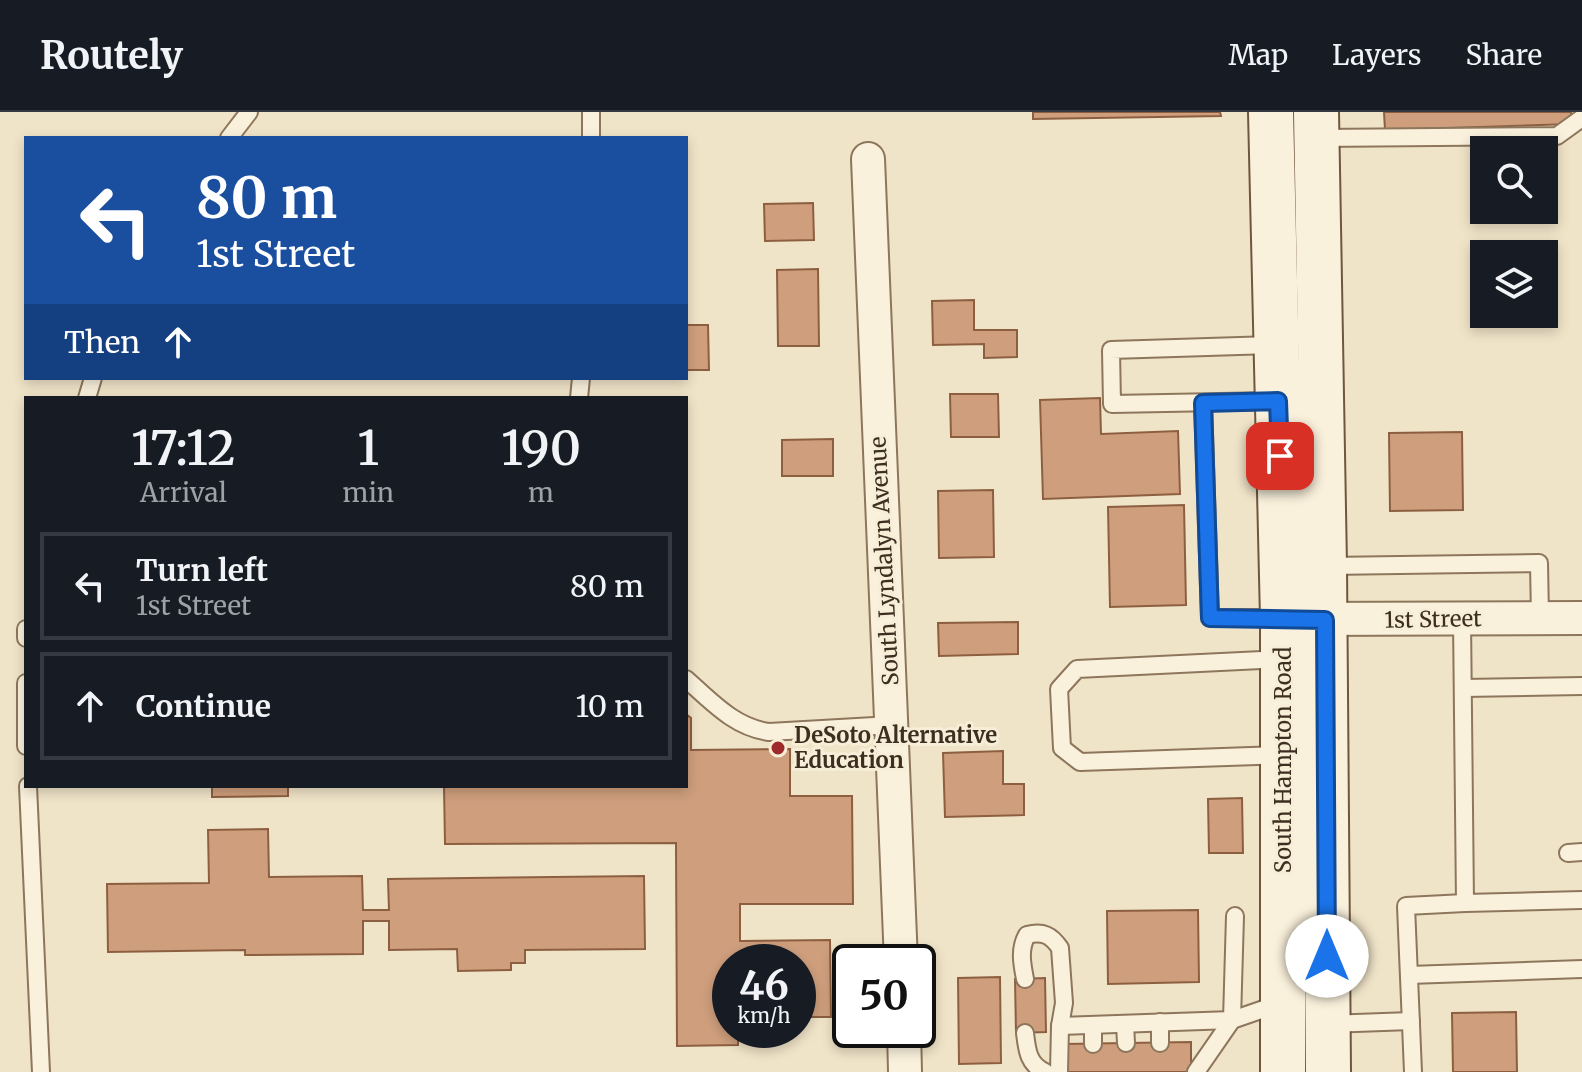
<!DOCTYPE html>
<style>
body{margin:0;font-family:Merriweather,serif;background:#20242c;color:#f1f3f6;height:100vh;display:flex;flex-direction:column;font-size:30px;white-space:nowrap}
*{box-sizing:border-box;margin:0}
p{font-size:26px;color:#9ea1a6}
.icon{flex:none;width:44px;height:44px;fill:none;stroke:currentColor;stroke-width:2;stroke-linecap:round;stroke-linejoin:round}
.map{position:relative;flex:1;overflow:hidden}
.sheet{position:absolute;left:24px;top:284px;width:664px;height:392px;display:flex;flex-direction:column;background:#171b24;border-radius:0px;box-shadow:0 4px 12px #0003}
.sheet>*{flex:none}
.banner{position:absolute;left:24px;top:24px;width:664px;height:244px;border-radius:0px;box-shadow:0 4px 12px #0003;background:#1a4fa0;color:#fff;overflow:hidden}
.fabs{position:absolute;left:1470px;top:24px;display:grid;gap:16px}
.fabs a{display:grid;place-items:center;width:88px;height:88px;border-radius:0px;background:#171b24;box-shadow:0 4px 12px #0003;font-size:40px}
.speed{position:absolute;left:712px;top:832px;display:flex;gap:16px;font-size:40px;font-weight:700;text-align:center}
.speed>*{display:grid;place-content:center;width:104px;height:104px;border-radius:50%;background:#171b24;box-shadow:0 4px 12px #0003;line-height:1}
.speed small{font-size:20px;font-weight:400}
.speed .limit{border:4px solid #111;border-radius:12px;background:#fff;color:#111}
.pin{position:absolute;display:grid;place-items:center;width:68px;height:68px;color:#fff;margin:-34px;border-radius:16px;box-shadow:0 4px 12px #0006}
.me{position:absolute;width:88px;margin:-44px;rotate:0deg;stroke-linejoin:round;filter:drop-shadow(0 0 6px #0008)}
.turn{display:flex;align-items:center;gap:28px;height:168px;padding:0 40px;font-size:36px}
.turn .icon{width:104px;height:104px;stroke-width:2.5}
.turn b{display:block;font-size:56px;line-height:68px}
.then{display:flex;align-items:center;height:76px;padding:0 40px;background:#0003;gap:16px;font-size:30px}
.eta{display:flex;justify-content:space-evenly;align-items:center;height:136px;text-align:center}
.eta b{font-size:48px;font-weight:600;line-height:56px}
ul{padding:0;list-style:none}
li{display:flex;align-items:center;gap:24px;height:108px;margin:0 16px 12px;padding:0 24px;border:4px solid #363941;border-radius:0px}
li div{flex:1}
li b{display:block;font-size:30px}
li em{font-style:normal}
header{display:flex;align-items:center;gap:48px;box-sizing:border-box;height:112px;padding:0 40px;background:#171b24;border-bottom:2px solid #363941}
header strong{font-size:38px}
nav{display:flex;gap:44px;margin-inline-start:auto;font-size:28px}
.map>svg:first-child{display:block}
.building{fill:#cf9f7d;stroke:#8d5f41;stroke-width:2}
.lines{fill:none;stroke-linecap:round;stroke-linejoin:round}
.lane-casing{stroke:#8d765c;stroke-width:20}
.street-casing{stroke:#8d765c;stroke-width:36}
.secondary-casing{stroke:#6f573f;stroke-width:48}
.lane{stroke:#faf1dc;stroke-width:16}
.street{stroke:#faf1dc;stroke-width:32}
.secondary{stroke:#faf1dc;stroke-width:44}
.route-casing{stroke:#114b97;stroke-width:20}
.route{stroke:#1a73e8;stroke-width:14}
.poi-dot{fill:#9e2a2b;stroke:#f7eed8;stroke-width:3}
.labels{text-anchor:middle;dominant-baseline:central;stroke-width:6;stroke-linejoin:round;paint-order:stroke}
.street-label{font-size:22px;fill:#3d2e20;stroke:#f7eed8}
.poi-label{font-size:22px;font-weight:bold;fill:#3d2e20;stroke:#f7eed8;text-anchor:start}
</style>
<header>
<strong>Routely</strong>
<nav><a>Map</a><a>Layers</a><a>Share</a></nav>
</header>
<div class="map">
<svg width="1582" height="960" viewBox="0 0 1582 960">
<rect width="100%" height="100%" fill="#f0e4c8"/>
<g class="building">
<path d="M1033 0H1220L1221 4 1033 7Z"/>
<path d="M1384 0H1571L1572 12 1385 18Z"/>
<path d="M813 91 814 128 765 129 764 92Z"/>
<path d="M818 157 819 234H778L777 158Z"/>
<path d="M974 188V218H1017V245L984 246V232L933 233 932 189Z"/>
<path d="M686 213H708L709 258H686Z"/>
<path d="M950 282H998L999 325H951Z"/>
<path d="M1100 286 1101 322 1178 319 1180 382 1043 387 1040 288Z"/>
<path d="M1462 320 1463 398 1390 399 1389 321Z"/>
<path d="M833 327V364H782V328Z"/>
<path d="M993 378 994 445 939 446 938 379Z"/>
<path d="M1184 393 1186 493 1110 495 1108 395Z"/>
<path d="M1018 510V542L939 544 938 511Z"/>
<path d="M686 602 691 606V638L790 637V684H852L853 792H740V829L830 828 831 905H798V850H730V918H738V933L677 934 676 731 445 732 444 674H686Z"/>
<path d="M1003 639V672H1024V703L945 705 943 641Z"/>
<path d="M212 674H288V684L212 685Z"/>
<path d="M1242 686 1243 741H1209L1208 687Z"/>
<path d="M268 717 269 765 362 764 363 798H389L388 767 644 764 645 837 525 838V851H511V858L458 859 457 837 389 838V809H363V842L245 843V838L108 840 107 772 209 771 208 718Z"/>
<path d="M1198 798 1199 870 1108 872 1107 799Z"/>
<path d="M1000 865 1001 951 959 952 958 866Z"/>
<path d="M1045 866 1046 920 1016 921 1015 867Z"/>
<path d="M1516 900 1517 960H1453L1452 901Z"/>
<path d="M1191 930V960H1065L1064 932Z"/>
</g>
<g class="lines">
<defs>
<g id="lane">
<path d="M229 26 249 0"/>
<path d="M591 26V0"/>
<path d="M1318 26 1557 24 1582 6"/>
<path d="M1274 233 1111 238 1112 292 1277 289"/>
<path d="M87 286 93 266"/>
<path d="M579 286 581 266"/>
<path d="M1203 291 1210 506H1281"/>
<path d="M1328 454 1539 451 1540 506"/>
<path d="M1462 507 1465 791 1582 788"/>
<path d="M26 517V526"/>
<path d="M1282 547 1077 557 1059 577 1062 636 1080 650 1283 643"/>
<path d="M686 567C712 590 734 615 769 620L892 613"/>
<path d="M26 571V634"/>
<path d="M1463 576 1582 574"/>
<path d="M28 674 41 960"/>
<path d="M1568 741 1582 740"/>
<path d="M1409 863 1582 857"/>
<path d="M1025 867C1022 852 1019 837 1027 823 1043 819 1051 823 1060 836L1064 891 1060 914"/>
<path d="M1125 912 1126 931"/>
<path d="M1328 912 1411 909"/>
<path d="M1025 921C1027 938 1028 952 1045 960"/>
<path d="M1160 931V910"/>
<path d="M1093 932V913"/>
<path d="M1059 960 1060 914 1232 908 1281 891"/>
<path d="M1196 960 1232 908 1235 804"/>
<path d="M1413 960 1406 794 1465 791"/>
</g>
<g id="street">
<path d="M868 47 901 850"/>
<path d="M1303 507 1582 506"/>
<path d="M904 918 905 960"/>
</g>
<g id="secondary">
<path d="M1271 0 1283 506V960"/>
<path d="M1316 0 1324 454 1328 960"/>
</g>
</defs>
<use href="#lane" class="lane-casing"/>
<use href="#street" class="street-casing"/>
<use href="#secondary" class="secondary-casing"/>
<use href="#lane" class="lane"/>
<use href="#street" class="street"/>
<use href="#secondary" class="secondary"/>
</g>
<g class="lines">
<defs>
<path id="route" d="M1280 344 1278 289 1203 291 1210 506 1325 508 1327 844"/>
</defs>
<use href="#route" class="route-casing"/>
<use href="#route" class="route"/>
</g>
<circle class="poi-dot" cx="778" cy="636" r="8"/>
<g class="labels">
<g class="street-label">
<text transform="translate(884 449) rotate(-93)">South Lyndalyn Avenue</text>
<text transform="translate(1433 507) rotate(-1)">1st Street</text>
<text transform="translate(1283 648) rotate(-90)">South Hampton Road</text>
</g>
<g class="poi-label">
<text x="794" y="623">DeSoto Alternative<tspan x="794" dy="25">Education</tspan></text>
</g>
</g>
</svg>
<div class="fabs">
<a><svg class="icon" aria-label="search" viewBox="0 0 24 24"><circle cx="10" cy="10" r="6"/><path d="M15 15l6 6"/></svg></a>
<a><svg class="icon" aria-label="layers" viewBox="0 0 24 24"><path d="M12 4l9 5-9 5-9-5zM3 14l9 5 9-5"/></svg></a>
</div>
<div class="speed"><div>46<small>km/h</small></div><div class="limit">50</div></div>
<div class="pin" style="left:1280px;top:344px;background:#d93025"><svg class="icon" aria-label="arrive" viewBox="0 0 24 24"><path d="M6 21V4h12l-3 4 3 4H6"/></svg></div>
<svg class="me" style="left:1327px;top:844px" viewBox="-20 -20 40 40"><circle r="19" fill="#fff"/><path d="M0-13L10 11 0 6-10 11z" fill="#1a73e8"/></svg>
<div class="banner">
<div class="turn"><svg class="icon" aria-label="left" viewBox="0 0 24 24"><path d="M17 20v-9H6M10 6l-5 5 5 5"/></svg><div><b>80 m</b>1st Street</div></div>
<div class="then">Then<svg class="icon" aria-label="ahead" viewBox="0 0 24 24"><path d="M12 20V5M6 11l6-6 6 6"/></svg></div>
</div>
<section class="sheet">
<div class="eta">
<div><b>17:12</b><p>Arrival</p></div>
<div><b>1</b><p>min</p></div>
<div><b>190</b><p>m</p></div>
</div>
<ul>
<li><svg class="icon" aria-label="left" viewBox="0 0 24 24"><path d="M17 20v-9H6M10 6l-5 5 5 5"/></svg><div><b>Turn left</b><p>1st Street</p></div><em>80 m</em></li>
<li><svg class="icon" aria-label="ahead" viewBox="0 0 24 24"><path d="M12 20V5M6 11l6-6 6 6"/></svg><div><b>Continue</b></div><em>10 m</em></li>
</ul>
</section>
</div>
